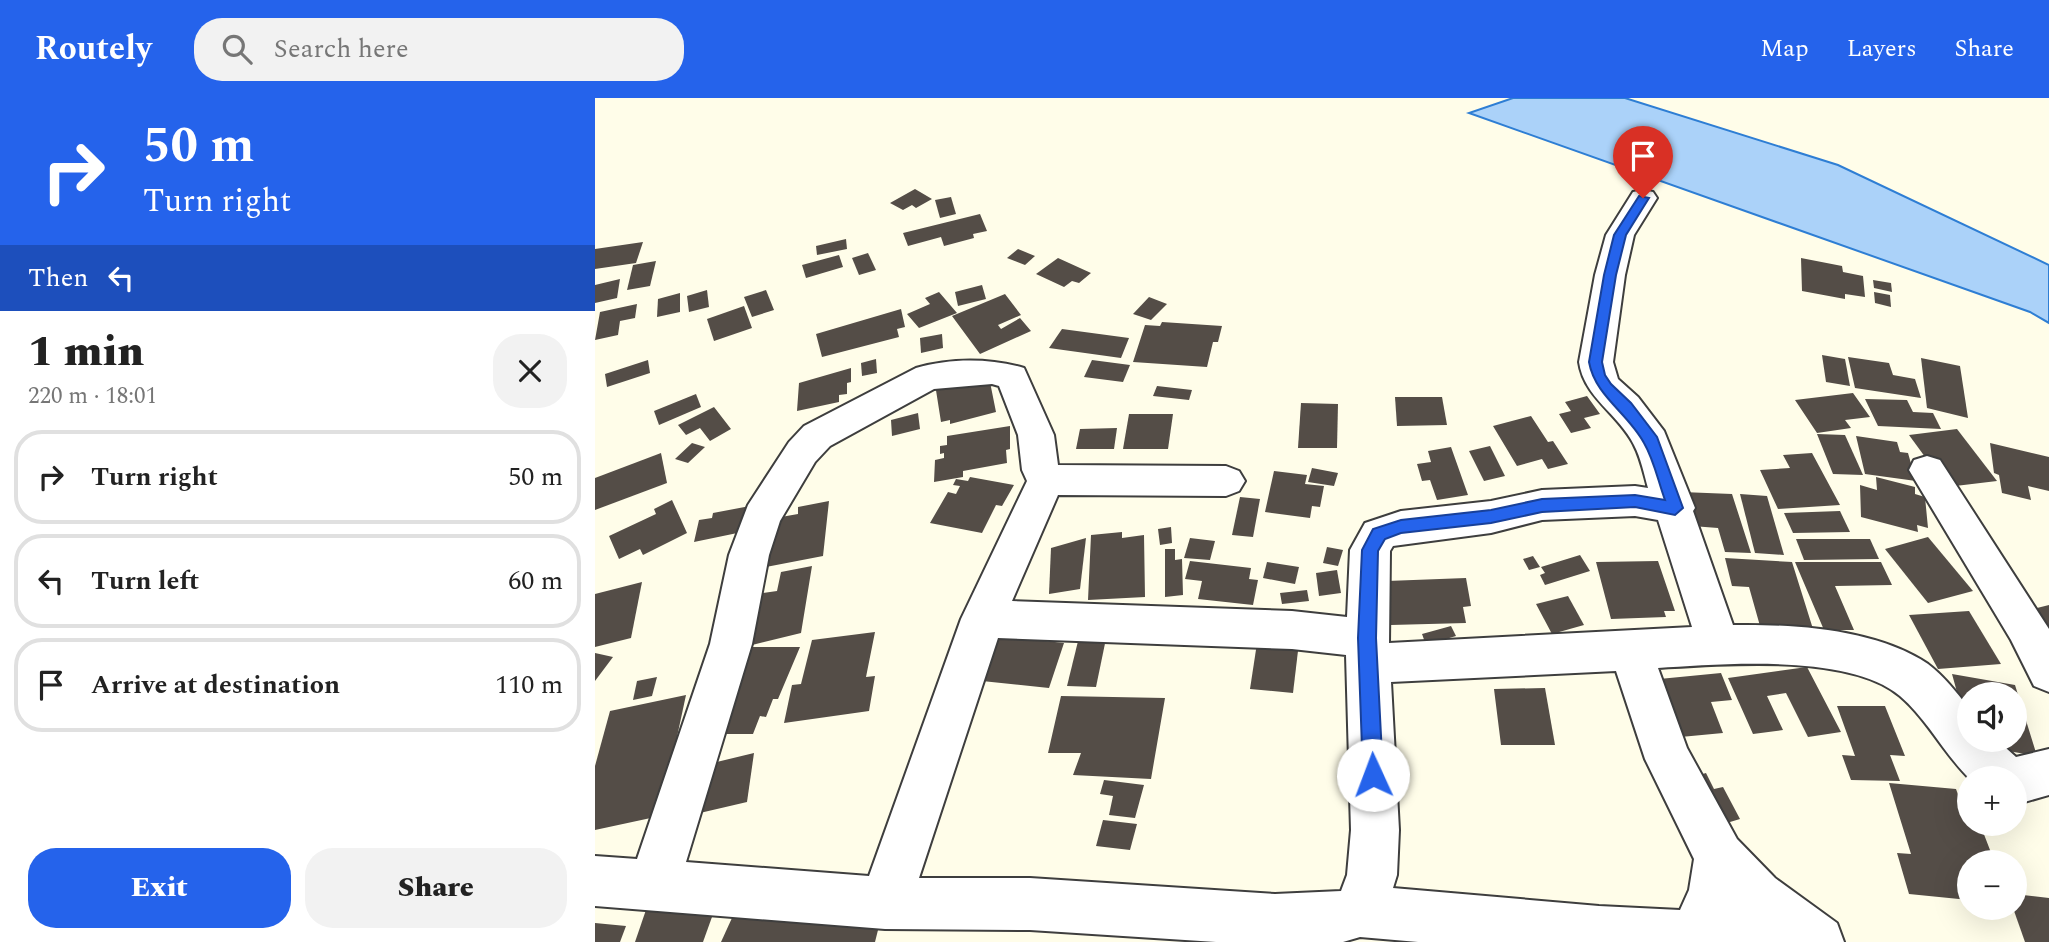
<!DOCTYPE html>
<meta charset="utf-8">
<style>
body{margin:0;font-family:Spectral,serif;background:#f2f2f2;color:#222;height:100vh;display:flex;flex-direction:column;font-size:26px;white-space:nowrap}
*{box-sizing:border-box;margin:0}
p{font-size:23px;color:#767676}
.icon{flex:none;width:38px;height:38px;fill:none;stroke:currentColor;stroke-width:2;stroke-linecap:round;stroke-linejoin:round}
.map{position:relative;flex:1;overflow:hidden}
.panel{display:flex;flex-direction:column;background:#fff;width:595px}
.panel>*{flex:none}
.banner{background:#2563eb;color:#fff;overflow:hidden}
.buttons{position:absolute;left:1362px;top:584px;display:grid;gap:14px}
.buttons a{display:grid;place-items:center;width:70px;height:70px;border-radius:50%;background:#fff;box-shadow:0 7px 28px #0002;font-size:35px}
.pin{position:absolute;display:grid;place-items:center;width:60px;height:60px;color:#fff;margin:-72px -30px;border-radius:50% 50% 50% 0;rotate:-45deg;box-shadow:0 0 7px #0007}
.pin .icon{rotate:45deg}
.me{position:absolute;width:77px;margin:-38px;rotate:358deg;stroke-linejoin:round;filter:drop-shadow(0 0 5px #0008)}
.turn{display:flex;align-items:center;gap:24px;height:147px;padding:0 28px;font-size:32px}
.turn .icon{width:91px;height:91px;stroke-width:2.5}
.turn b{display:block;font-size:49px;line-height:60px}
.then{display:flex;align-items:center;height:66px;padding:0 28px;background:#0003;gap:14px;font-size:26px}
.round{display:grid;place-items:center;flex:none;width:74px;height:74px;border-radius:28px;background:#f2f2f2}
.overview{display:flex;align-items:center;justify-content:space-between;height:119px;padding:0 28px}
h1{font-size:42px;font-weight:800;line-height:52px}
.action{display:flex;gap:14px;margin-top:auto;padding:14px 28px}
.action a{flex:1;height:80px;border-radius:28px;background:#2563eb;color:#fff;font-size:28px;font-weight:800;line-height:80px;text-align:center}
.action a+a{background:#f2f2f2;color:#222}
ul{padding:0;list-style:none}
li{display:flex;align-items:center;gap:21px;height:94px;margin:0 14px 10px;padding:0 14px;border:4px solid #e0e0e0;border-radius:28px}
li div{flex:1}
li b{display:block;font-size:26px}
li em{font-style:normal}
header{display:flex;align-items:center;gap:42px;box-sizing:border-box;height:98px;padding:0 35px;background:#2563eb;color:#fff}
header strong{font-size:33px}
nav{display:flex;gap:38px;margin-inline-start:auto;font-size:24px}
.search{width:490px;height:63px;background:#f2f2f2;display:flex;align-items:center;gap:18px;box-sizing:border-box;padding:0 24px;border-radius:28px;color:#767676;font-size:26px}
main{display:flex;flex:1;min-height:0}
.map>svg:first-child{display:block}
.water{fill:#abd2f9;stroke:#2e7ed4;stroke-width:2}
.building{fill:#544d47}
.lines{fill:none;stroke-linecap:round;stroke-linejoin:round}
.minor-casing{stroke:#3e3e3e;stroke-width:4}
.minor{fill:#fff;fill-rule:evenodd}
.route{fill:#2563eb;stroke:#184099;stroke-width:2}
</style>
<header>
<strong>Routely</strong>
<div class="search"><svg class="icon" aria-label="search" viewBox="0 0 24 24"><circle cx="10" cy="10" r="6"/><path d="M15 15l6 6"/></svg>Search here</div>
<nav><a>Map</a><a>Layers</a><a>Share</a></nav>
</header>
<main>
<section class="panel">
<div class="banner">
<div class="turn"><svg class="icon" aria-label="right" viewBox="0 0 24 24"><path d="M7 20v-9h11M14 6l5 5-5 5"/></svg><div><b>50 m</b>Turn right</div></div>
<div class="then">Then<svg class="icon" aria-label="left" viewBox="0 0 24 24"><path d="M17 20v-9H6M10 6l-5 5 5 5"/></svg></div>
</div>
<div class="overview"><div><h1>1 min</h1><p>220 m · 18:01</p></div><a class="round"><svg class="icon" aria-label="close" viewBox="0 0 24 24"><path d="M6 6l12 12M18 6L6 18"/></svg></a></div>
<ul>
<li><svg class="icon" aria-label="right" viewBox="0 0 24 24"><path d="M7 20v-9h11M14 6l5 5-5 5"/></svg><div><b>Turn right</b></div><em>50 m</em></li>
<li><svg class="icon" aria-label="left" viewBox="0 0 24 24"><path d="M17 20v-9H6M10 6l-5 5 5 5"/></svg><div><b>Turn left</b></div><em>60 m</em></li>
<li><svg class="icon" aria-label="arrive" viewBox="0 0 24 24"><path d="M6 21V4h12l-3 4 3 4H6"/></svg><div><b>Arrive at destination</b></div><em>110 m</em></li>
</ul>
<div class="action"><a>Exit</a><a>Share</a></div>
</section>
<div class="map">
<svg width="1454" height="844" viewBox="0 0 1454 844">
<rect width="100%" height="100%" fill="#fffde9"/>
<path class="water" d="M918 0H1030L1243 67 1454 167V225L1435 214 874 15Z"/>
<g class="building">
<path d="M320 91 337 101 321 110 317 107 308 112 295 105Z"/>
<path d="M356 99 361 116 345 120 340 102Z"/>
<path d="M385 116 392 133 378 136 379 140 349 148 346 139 313 148 308 135Z"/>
<path d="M251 141 252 151 222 157 221 148Z"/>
<path d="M48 144 41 165 0 171V151Z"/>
<path d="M423 151 440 158 430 167 412 160Z"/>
<path d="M273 155 281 172 264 177 257 160Z"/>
<path d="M244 157 248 169 211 180 207 167Z"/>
<path d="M463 160 496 175 484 185 477 183 469 189 441 176Z"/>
<path d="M1206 160 1247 168 1248 174 1268 178 1270 199 1250 196V201L1207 193Z"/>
<path d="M61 163 55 188 32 192 38 167Z"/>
<path d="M25 181 22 200 0 205V187Z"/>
<path d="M1278 182 1296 185 1297 194 1279 190Z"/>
<path d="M387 187 391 201 363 208 360 194Z"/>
<path d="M112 192 114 209 94 214 92 198Z"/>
<path d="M171 192 179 212 157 219 149 199Z"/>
<path d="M344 194 362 215 324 230 312 216 335 206 330 200Z"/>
<path d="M1279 194 1295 197 1296 209 1280 205Z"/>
<path d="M85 195V214L62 219 63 201Z"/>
<path d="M410 196 426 217 403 227 406 231 425 220 436 233 385 256 357 218Z"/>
<path d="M554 199 572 206 556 222 538 216Z"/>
<path d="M42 206 40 220 25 223 23 237 0 242 5 214Z"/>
<path d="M149 208 157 230 119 243 112 221Z"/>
<path d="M306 211 310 229 302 231 304 239 227 259 221 236Z"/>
<path d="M567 224 627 228 623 244H618L612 269 538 264 550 227 565 228Z"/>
<path d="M467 231 534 240 526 260 454 250Z"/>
<path d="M347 236 348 250 326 255 325 240Z"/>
<path d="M1227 257 1250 261 1255 288 1231 284Z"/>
<path d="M1253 259 1294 265 1298 277 1320 281 1326 300 1260 290Z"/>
<path d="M1326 260 1365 268 1373 320 1332 310Z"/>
<path d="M281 261 282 275 267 278 266 265Z"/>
<path d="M53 262 55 275 12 289 10 276Z"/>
<path d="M497 262 535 267 528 284 489 279Z"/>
<path d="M256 270V284L252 285V296L244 297V304L202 313 204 285Z"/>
<path d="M369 279 372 290 395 284 401 314 355 326V322L346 324 340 286Z"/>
<path d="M562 288 597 292 594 302 558 298Z"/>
<path d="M1258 295 1275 319 1250 322 1256 330 1222 335 1200 302Z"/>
<path d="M101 296 106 309 64 327 59 313Z"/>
<path d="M992 298 1005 316 989 320 996 330 976 335 964 316 976 313 970 304Z"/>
<path d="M800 299H847L852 327 802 328Z"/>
<path d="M1270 301 1312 302 1318 314 1338 315 1346 331 1283 328Z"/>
<path d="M706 305 743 306 742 350H703Z"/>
<path d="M119 309 136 331 115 343 105 330 91 337 83 327Z"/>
<path d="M323 315 325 331 297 338 296 322Z"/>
<path d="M534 316H578L573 351H528Z"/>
<path d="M936 318 953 344 958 343 973 366 953 371 947 361 922 368 898 328Z"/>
<path d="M415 328V351L411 352 412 365 368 373V379L339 384 340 362 349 360V355L345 356V348L352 347V338Z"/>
<path d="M522 330 519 351H481L485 331Z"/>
<path d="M1362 331 1402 383 1352 389 1314 337Z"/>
<path d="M1222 336 1250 337 1268 377 1238 376Z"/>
<path d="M1261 338 1302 344 1305 354 1313 355 1321 383 1270 376Z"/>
<path d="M97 345 110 349 93 365 80 361Z"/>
<path d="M1395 345 1454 359V393L1433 388 1436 402 1407 395 1404 377 1399 375Z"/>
<path d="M895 348 910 378 889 383 874 353Z"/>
<path d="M856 349 873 397 842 402 835 382 827 383 822 366 836 364 833 353Z"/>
<path d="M66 355 72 385 0 412V380Z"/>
<path d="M1217 355 1245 407 1183 411 1165 372 1195 370 1188 357Z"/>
<path d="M717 370 743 375 739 388 713 384Z"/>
<path d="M679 373 712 377 710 386 729 388 725 409 717 408 715 420 670 414Z"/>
<path d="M375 379 419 387 407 408 401 407 387 435 335 425 353 394 361 396 365 388 358 387 361 381 373 383Z"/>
<path d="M1281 379 1320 389V396L1330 399 1333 430 1322 427 1323 434 1266 419 1265 387 1282 392Z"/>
<path d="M1087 394 1137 396 1156 455 1130 454 1123 430 1097 428Z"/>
<path d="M1145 396 1172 398 1189 457 1160 455Z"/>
<path d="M645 399 665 401 658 439 637 437Z"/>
<path d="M77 402 92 435 48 457 45 451 24 461 14 438 61 416 59 411Z"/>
<path d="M234 403 228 458 161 471 169 422 203 416V409Z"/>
<path d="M155 408 152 433 99 444 104 422 117 420 118 415Z"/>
<path d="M1245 413 1255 434 1198 435 1189 415Z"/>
<path d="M576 429 577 445 565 447 563 431Z"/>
<path d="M527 434V440L549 437 550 499 493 502 496 437Z"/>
<path d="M1333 439 1378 493 1333 505 1290 451Z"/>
<path d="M491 440 485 491 454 496 456 450Z"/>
<path d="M595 440 620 443 615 462 589 460Z"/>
<path d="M1201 441H1275L1284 461 1209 462Z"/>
<path d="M732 449 748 452 743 468 728 465Z"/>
<path d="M570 451H580V462L587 461 588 497 570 499Z"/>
<path d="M985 457 995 473 950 487 945 477 950 475 946 469Z"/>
<path d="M938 458 945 469 934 472 928 461Z"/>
<path d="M1130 460 1197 464 1218 531 1165 528 1154 489 1137 488Z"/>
<path d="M595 463 656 470 654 481 663 482 658 507 603 501 607 483 590 481Z"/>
<path d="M1063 463 1080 513H1069L1071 519 1016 521 1001 464Z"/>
<path d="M672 464 704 469 700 486 668 480Z"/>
<path d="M1200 464H1286L1297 487 1240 488 1259 532H1229Z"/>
<path d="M217 468 206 535 157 547 168 495 182 493 186 474Z"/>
<path d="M742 472 746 495 724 498 721 475Z"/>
<path d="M871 480 876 508 868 509 871 525 796 527 792 483Z"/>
<path d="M47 484 36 540 0 549V496Z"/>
<path d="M712 492 714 503 687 506 685 495Z"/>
<path d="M973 498 989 527 957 536 941 506Z"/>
<path d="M1454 507V542L1430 513Z"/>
<path d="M1374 513 1406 566 1343 571 1314 517Z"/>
<path d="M856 528 861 538 831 547 827 536Z"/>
<path d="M486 531H513L501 589 472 588Z"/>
<path d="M664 532 705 536 698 595 655 591Z"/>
<path d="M280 534 271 579 280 578 274 613 189 625 197 587 206 586 217 542Z"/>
<path d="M404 538 469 545 454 590 387 583Z"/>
<path d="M152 549H205L183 601H178L171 619 165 618 158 636H112Z"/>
<path d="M0 555 18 559 0 583Z"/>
<path d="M1212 569 1246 634 1213 639 1191 595 1172 598 1188 632 1158 636 1133 580Z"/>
<path d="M1126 575 1137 602 1116 604 1128 635 1075 640 1054 582Z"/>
<path d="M1357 576 1420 587 1442 658 1396 650 1394 642H1419V597H1374L1373 634Z"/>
<path d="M62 579 57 598 38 602 42 583Z"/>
<path d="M950 590 960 647H906L899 591Z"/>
<path d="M91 597 65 718 0 732V668L15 613Z"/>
<path d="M466 598 570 600 556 681 478 677 486 655H453Z"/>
<path d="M1242 608H1290L1310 658 1295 657 1305 683 1256 682 1247 657 1260 658Z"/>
<path d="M159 655 152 704 92 718 101 669Z"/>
<path d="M1111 675 1119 691 1128 689 1145 721 1115 730 1090 681Z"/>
<path d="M509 682 549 687 540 720 514 717 518 698 505 696Z"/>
<path d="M1294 685 1361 691 1366 705 1374 706V726H1385L1400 765H1374V802L1314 796 1302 755 1316 756Z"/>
<path d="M508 722 542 726 535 752 501 748Z"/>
<path d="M1419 796 1454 800V844H1430L1418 810Z"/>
<path d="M122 805 108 844H40L53 806Z"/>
<path d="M142 809 287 816 280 844H126Z"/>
<path d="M0 825 31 828 25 844H0Z"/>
</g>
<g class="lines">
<defs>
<g id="minor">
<path d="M1048 92 1058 94 1062 100 1039 137 1030 177 1018 264 1023 281 1043 299 1069 333 1100 410 1098 413 1138 527C1199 526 1281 531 1333 566 1349 578 1361 594 1374 610V642H1402L1421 659 1454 651V697L1419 707V681H1375C1349 656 1333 622 1305 598 1255 555 1126 566 1063 570L1092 650 1142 741 1180 780 1242 825 1249 844H823L765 839 748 844H621L435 832 290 831 0 808V758L42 761 115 546 134 457 153 407 194 344 209 328 321 270C355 260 395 260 429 270L459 337 463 367 631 368 644 373 650 383 644 393 631 398 463 397 417 503 697 513 752 519 755 452 770 425 806 413 896 403 947 392 1040 388 1053 390C1049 376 1046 360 1039 347 1024 316 989 300 984 264L1000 177 1011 137 1038 94ZM397 286 404 288 423 337 427 372 432 383 366 521 274 778 91 764 157 546 174 457 185 423 220 364 235 348 339 291ZM1040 418 1063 422 1097 529 794 545 795 453 798 448 896 435 947 422ZM403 540 697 551 751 557 756 732 752 777 746 793 680 796 435 780H324ZM1021 573 1050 661 1099 761 1094 792 1085 812 1004 808 798 790 802 777 804 732 796 584Z"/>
<path d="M1332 358 1345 362 1454 531V594L1439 588 1416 542 1314 372 1319 362Z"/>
</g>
</defs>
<use href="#minor" class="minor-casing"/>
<use href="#minor" class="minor"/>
</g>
<path class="route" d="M1044 98 1054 100 1031 137 1021 177 1007 264 1010 277 1016 286 1036 305 1062 339 1088 410 1080 417 1040 409 947 414 896 425 806 435 790 441 783 453 781 540 788 677 785 684 778 686 771 684 768 677 763 540 767 452 778 431 806 422 896 412 947 401 1040 397 1070 402C1063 383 1059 362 1049 345 1033 315 1000 298 994 264L1009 177 1019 137Z"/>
</svg>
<div class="buttons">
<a><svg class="icon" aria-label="sound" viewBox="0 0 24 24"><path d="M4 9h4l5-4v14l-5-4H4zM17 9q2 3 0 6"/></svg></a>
<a>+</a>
<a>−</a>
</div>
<div class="pin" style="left:1048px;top:100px;background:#d93025"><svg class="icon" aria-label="arrive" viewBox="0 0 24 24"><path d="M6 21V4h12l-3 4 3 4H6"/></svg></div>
<svg class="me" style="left:778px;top:677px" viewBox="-20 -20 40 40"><circle r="19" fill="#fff"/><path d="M0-13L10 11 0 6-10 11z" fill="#2563eb"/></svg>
</div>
</main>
